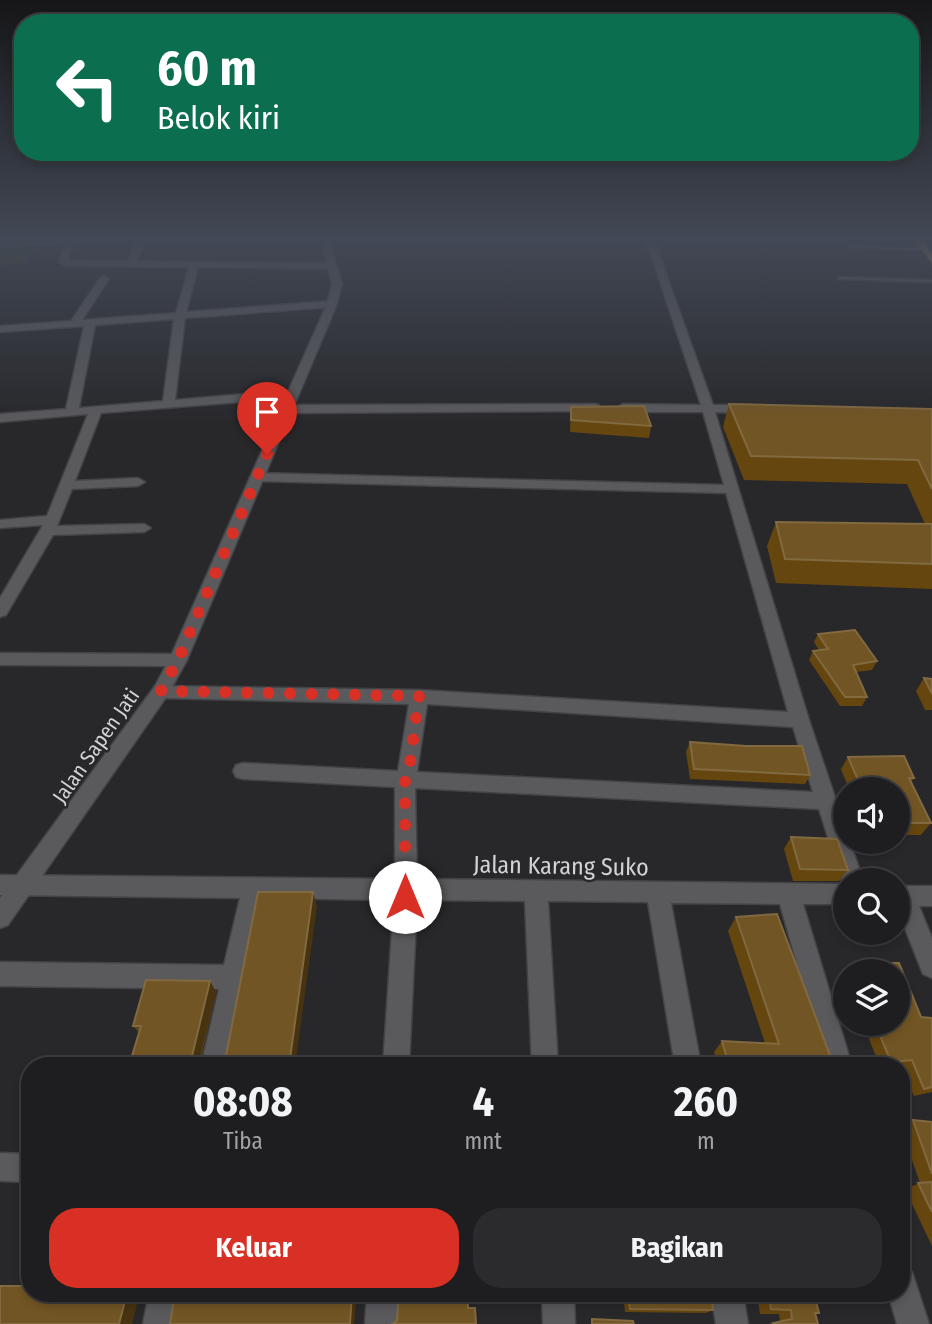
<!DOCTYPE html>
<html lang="id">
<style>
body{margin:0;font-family:"Fira Sans Condensed",sans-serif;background:#2b2b2d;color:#f1f3f6;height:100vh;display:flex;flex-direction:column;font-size:26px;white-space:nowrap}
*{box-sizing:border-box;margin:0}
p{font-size:23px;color:#a1a2a5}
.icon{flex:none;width:38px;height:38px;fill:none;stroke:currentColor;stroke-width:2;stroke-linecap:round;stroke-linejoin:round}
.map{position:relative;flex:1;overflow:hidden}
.drawer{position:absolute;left:21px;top:1057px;width:889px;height:245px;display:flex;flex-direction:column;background:#1e1e20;border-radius:28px;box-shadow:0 4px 10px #0003,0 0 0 2px #3c3c3e}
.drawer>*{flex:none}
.guide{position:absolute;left:14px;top:14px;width:905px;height:147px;border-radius:28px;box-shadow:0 4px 10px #0003,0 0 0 2px #3c3c3e;background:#0b6e4f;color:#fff;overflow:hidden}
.controls{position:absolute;left:833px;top:777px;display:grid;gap:14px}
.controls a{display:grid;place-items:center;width:77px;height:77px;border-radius:50%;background:#1e1e20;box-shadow:0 4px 10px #0003,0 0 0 2px #3c3c3e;font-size:35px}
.pin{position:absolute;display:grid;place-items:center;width:60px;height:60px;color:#fff;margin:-72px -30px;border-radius:50% 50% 50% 0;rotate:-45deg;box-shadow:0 0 7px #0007}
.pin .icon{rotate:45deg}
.me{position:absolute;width:77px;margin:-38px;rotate:0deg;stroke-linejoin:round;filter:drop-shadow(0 0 5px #0008)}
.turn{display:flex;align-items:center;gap:24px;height:147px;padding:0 28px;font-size:32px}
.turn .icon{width:91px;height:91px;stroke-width:2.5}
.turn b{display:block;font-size:49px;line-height:60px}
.eta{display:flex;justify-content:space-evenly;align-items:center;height:119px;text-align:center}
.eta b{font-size:42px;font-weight:700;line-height:49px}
.button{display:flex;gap:14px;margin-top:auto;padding:14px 28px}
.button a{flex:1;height:80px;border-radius:28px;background:#d93025;color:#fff;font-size:28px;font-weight:700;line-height:80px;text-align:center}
.button a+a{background:#2b2b2d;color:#f1f3f6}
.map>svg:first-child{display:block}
.green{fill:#353e12}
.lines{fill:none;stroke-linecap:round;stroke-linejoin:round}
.lane-casing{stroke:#434346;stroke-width:3}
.street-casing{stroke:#434346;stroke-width:3}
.secondary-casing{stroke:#434346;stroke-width:3}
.primary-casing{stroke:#434346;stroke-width:3}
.lane{fill:#5a5a5d;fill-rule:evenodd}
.street{fill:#5a5a5d;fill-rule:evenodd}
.secondary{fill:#5a5a5d;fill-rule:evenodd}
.primary{fill:#a78f61;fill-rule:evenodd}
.wall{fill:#66460f}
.shaded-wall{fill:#483311}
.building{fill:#725524;stroke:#816940;stroke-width:2}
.route{stroke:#d93025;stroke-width:12;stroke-dasharray:0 21.6}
.labels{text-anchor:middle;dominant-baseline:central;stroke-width:5;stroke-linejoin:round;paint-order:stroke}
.street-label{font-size:21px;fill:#d3d3d6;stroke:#28282b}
.near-street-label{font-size:24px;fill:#d3d3d6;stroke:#28282b}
</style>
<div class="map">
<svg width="932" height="1324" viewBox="0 0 932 1324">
<rect width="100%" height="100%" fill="#28282b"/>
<path class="green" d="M36 243 25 263 0 265V253L9 245Z"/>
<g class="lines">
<defs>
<g id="lane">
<path d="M851 246 925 248 927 249 925 250 849 248Z"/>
<path d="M840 277 932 280V282L838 279V278Z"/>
</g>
<g id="street">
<path d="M102 240 74 243 68 260 128 261 137 240H145L137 261 333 263 337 266 333 269 198 267 186 312 332 301 337 304 332 307 185 318 175 400 292 390 298 394 292 398 101 413 75 481 138 478 145 482 138 486 72 489 57 526 144 524 151 528 144 532 53 535 6 615 0 617V598L43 525 0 528V520L47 516 88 414 0 422V414L66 409 84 326 0 332V326L71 321 101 277 104 276 109 279 82 320 176 313 189 267 65 266 59 262 66 244 0 247V241ZM174 319 163 401 79 408 95 325Z"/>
<path d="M646 240H654L713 405H752L758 409 752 413 715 412 809 720 845 827V842H850L863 880H845V904H803L852 1066H826L780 904 671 903 701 1066H675L648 902 548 901 558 1066H532L525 901 417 900 409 1066H383L394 900 262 898 227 1066H201L219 989 0 986V962L224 965 240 898 0 895V875L395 879V787L243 779 236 777 233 771 236 765 243 763 398 771 409 704 161 698 155 696 152 691 155 686 419 690 788 712 726 493 257 481 250 477 257 473 724 485 703 412H623L617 408 623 404 701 405ZM427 704 793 727 813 792 417 772ZM415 788 819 809 843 884 417 879Z"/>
<path d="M595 404 599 405V411L287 413 281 409 287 405Z"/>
<path d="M0 653 178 654 184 656 187 660 184 664 178 666 0 665Z"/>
<path d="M898 886H932V906H919L932 938V978L923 974 898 911Z"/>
<path d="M0 1153 30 1154V1182L0 1181Z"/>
<path d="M901 1268 912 1272 929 1324H897L888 1293H901Z"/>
<path d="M149 1293H181L175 1324H143Z"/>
<path d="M367 1293H399L397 1324H365Z"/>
<path d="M542 1293H574L575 1324H543Z"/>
<path d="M711 1293H743L748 1324H716Z"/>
</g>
<path id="secondary" d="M321 240H329L342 284 337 304 187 660 167 696 8 925 0 928V898L155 686 169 660 327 304 332 284Z"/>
<path id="primary" d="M914 240H922L932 254V263Z"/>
</defs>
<use href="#lane" class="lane-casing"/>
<use href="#street" class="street-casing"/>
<use href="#secondary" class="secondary-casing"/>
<use href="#primary" class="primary-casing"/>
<use href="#lane" class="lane"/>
<use href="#street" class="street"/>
<use href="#secondary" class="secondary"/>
<use href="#primary" class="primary"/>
</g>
<g class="wall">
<path d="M729 404 932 409V589L776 583 767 546 776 522 925 524 907 484 744 480 723 427Z"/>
<path d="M571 407 651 426 649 438 570 432Z"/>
<path d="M818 634 877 661 872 670 856 672 867 697 862 706H840L809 660 813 651 819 650 814 642Z"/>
<path d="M924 678 932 679V710H925L916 691Z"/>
<path d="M690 742 810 775 805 784 690 779 686 752Z"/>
<path d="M848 757 914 778 911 782 931 823 921 835H898V789H849L841 769Z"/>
<path d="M791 837 848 870 839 881H793L784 849Z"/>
<path d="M736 917 834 1066H718L714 1052 722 1041 765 1043 728 931Z"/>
<path d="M860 963H899L921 1017 932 1018V1092L914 1096 901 1068V1066H880L869 1039 876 1033 873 1024H898V971H853Z"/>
<path d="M210 981 216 992 199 1066H129L139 1032 133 1026Z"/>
<path d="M913 1120 932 1122V1246L905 1189 920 1183 901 1128Z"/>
<path d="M623 1293H711L713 1310 706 1313 625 1312Z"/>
<path d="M757 1293H814L819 1313 815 1314 818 1324H769L780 1321 779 1314H760Z"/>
</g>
<g class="shaded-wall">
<path d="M313 892 317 906 295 1066H289Z"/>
<path d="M210 981 216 992 198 1065 192 1056Z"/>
<path d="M194 1059 199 1066H192Z"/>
<path d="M127 1293H140L132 1324H119Z"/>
<path d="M352 1293H357L354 1324H350Z"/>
</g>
<g class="building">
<path d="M729 404 932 409V489L918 460 751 456Z"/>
<path d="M644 406 651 426 571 420V407Z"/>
<path d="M776 522 932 524V564L785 559Z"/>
<path d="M855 630 877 661 853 665 867 697H845L813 651 828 649 818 634Z"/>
<path d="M924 678 932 679V694Z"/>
<path d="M690 742 746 746H802L810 775 694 769Z"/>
<path d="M904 756 914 778H909L931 823H898V789H862L848 757Z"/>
<path d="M791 837 837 839 848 870 800 869Z"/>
<path d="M258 892H313L289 1066H224Z"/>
<path d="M777 914 834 1066H729L722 1041 779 1044 736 917Z"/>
<path d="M860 963H899L921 1017 932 1018V1087L924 1089 912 1060 891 1062 878 1031 886 1027 884 1024H898V971H863Z"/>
<path d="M146 980 210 981 192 1056 194 1059 192 1066H129L141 1026H133Z"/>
<path d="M913 1120 932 1122V1174Z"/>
<path d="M932 1182V1212L918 1183Z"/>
<path d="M0 1286H30V1293H127L119 1324H0Z"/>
<path d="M175 1293H352L350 1324H170Z"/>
<path d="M399 1293H468V1308H475L476 1324H392L397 1321Z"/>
<path d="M628 1293H711L713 1310 630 1309Z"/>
<path d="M769 1293H814L819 1313H815L818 1324H774L773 1323 792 1319 791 1310 771 1309Z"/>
<path d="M592 1319 633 1321 634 1324H592Z"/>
</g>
<linearGradient id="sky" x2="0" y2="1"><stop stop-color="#161618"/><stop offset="0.56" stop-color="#424855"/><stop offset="1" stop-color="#424855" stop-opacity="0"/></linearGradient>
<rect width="932" height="425" fill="url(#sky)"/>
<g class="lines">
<path class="route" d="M267 454 178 660 161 691 419 696 410 763 405 779V897"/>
</g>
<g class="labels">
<g class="street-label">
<text transform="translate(96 746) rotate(-55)">Jalan Sapen Jati</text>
</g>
<g class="near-street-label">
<text transform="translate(561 866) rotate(1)">Jalan Karang Suko</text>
</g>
</g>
</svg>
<div class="controls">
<a><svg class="icon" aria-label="sound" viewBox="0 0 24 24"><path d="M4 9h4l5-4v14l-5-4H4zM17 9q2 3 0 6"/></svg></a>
<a><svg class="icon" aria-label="search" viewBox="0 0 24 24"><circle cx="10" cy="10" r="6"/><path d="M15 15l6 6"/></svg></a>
<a><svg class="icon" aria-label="layers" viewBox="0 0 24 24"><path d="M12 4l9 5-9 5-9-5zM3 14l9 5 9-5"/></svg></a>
</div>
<div class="pin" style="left:267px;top:454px;background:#d93025"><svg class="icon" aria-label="arrive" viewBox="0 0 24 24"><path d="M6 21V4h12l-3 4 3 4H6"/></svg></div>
<svg class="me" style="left:405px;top:897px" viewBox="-20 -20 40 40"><circle r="19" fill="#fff"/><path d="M0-13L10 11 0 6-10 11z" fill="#d93025"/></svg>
<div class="guide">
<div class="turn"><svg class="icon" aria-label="left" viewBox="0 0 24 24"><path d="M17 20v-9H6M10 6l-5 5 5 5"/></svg><div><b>60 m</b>Belok kiri</div></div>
</div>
<section class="drawer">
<div class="eta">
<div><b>08:08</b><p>Tiba</p></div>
<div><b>4</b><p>mnt</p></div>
<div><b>260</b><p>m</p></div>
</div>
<div class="button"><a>Keluar</a><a>Bagikan</a></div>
</section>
</div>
